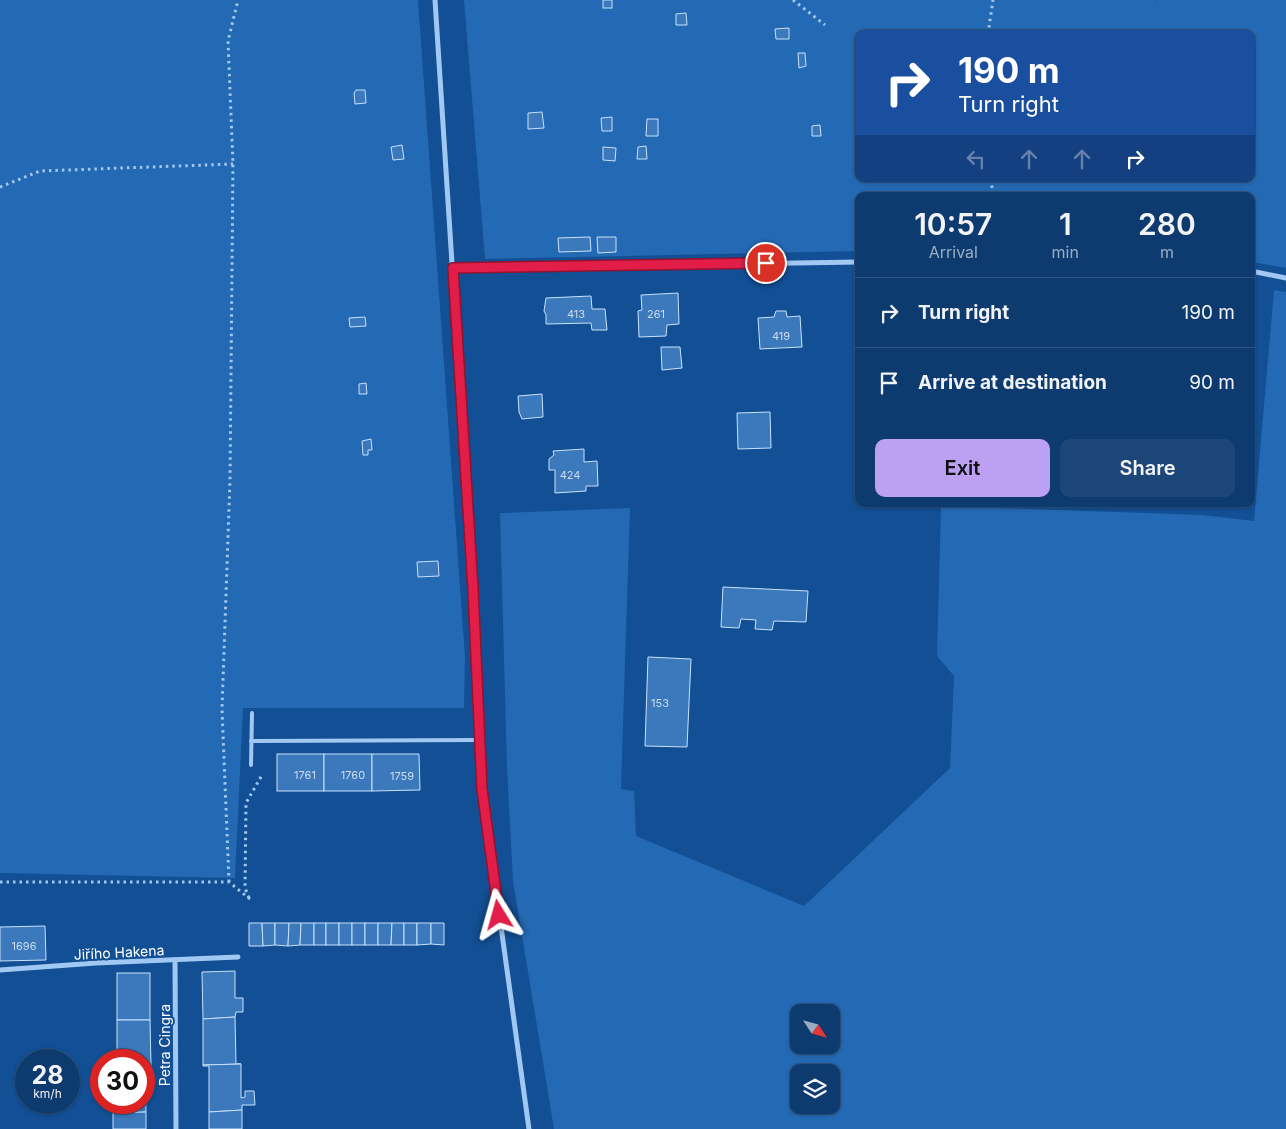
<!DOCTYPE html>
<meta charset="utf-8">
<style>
body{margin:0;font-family:Inter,sans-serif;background:#1c4677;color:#f1f3f6;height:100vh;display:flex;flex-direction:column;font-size:19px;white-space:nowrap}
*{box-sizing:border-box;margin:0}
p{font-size:16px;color:#9badc3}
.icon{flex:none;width:28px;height:28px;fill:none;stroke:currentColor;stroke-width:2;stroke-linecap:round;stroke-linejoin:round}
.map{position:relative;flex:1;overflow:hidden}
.drawer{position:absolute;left:855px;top:192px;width:400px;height:315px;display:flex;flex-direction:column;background:#0e3b6f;border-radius:10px;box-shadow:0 1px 4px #0004,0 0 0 1px #2e5582}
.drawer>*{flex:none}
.banner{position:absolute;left:855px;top:30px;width:400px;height:152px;border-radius:10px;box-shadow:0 1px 4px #0004,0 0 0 1px #2e5582;background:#1a4fa0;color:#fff;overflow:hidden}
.needle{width:32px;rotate:126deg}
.controls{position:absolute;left:790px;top:1004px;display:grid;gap:10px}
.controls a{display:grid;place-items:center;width:50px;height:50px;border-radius:10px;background:#0e3b6f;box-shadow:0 1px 4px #0004,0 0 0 1px #2e5582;font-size:25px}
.speed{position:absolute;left:15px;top:1049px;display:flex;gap:10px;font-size:25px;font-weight:700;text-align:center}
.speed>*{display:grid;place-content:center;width:65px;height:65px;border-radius:50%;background:#0e3b6f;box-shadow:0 1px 4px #0004,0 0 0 1px #2e5582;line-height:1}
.speed small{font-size:12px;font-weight:400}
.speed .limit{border:8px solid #d22;background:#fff;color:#111}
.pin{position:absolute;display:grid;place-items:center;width:42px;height:42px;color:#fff;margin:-21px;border:2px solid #fff;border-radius:50%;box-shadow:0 1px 5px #0007}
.me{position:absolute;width:55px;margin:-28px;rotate:352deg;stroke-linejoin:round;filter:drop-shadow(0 0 4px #0008)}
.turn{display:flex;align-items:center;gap:18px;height:105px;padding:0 20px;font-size:22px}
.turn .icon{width:65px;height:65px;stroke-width:2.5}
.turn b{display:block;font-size:35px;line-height:42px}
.lanes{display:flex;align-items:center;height:48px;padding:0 20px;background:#0003;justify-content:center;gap:25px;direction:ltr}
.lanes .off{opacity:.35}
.eta{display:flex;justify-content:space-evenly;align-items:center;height:85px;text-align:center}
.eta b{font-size:30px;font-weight:600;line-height:35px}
.action{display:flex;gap:10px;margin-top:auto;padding:10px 20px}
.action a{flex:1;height:58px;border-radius:10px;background:#bca0f2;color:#111;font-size:20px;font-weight:600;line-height:58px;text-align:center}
.action a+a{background:#1c4677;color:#f1f3f6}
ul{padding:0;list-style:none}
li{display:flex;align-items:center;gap:15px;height:70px;padding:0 20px;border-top:1px solid #2e5582}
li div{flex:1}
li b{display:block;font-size:19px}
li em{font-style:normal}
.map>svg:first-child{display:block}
.green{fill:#2469b3;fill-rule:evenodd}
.building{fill:#3b78bc;stroke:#c8e2fd}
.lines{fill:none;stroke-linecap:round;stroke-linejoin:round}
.path{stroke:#a1c8f2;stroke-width:3;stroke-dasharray:2.5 4;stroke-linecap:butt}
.service{stroke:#a1c8f2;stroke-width:4}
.minor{stroke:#a1c8f2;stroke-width:5}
.route-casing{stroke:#92132f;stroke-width:12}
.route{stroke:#e11d48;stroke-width:9}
.labels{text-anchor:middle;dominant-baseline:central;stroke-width:4;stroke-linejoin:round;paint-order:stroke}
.number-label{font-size:11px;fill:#ceddee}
.street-label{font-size:14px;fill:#fff;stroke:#124f94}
</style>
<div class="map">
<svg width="1286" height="1129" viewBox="0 0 1286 1129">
<rect width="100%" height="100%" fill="#124f94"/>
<g class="green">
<path d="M0 0H418L465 657 464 708H243L235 878 0 873Z"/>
<path d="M464 0H1155V2L1156 0H1286V268L1251 262V196H859V251L485 259ZM859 34H1251V179H859Z"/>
<path d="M1274 290 1286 292V1129H554L513 881 507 768 500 513H502L630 508 621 789 634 791 636 836 804 906 950 768 954 676 937 656 941 506 1202 515 1254 521ZM799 1012H831V1045H799ZM799 1072H831V1105H799Z"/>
</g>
<g class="building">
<rect x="603" y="0" width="9" height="8"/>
<path d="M686 13 687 25H676V14Z"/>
<path d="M789 28V39H776L775 29Z"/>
<path d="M798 53H805L806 66 799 68Z"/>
<path d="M356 90H365L366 103 355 104 354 93Z"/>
<path d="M542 112 544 128 528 129V113Z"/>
<path d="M612 117V131H602L601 118Z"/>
<path d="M647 119H658V136H646Z"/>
<path d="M820 125 821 136H812V126Z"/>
<path d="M402 145 404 159 393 160 391 147Z"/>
<path d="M646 146 647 159H637L638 147Z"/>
<path d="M603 147 616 148 615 161 603 160Z"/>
<path d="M590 237 591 251 559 252 558 238Z"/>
<path d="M597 237H616V252L598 253Z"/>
<path d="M678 293 679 324 667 325 666 336 639 337 638 311 642 310 641 295Z"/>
<path d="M591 296 592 309H605L607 330H592L591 323 546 324V315L544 311 546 298Z"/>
<path d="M776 311H786L787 317 800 316 802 347 760 349 758 318 774 317Z"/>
<path d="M365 317 366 326 350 327 349 318Z"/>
<path d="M661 347H680L682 368 662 370Z"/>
<path d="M366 383 367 394H359V384Z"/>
<path d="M542 394 543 417 522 419 519 412 518 396Z"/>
<path d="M770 412 771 448 738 449 737 413Z"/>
<path d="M371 439 372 450H368V455H363L362 441Z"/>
<path d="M584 449V462L597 461 598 486H586V491L555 493V470H549V459L554 455 553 451Z"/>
<path d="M438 561 439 576 418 577 417 562Z"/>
<path d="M723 587 808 591 806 622 774 621 772 630 755 629 756 620 741 619 739 628 721 627Z"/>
<path d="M648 657 691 659 687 747 645 746Z"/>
<rect x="277" y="754" width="47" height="37"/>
<rect x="324" y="754" width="48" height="37"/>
<path d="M372 754H419L420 790 372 791Z"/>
<path d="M249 923H262L263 946H249Z"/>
<path d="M262 923H275V945L263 946Z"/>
<path d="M275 923H289L288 946 275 945Z"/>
<path d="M289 923H301L300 945 288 946Z"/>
<path d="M301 923H314V945H300Z"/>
<rect x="314" y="923" width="12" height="22"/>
<rect x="326" y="923" width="13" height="22"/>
<rect x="339" y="923" width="13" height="22"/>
<rect x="352" y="923" width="13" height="22"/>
<rect x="365" y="923" width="13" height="22"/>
<path d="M378 923H392L391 945H378Z"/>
<path d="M392 923H404V945H391Z"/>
<rect x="404" y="923" width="13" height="22"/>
<path d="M417 923H431V944L417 945Z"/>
<path d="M431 923H444V945L431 944Z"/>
<path d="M45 926 46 960 0 961V927Z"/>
<path d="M235 971V998H243V1012H236L235 1017 203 1019 202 972Z"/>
<rect x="117" y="973" width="33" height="47"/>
<path d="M235 1017 236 1064H241L203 1065V1019Z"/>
<path d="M117 1020H150L151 1066H144V1060H117Z"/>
<path d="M241 1064V1098L245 1097V1091H254L255 1105H242V1110L209 1112V1066H203V1065Z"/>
<path d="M144 1066H151V1067H145L146 1112 113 1113 112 1102H144Z"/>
<path d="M242 1110V1129H209V1112Z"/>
<path d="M146 1112V1129H113V1113Z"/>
</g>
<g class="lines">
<g class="path">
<path d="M793 0 825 25"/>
<path d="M988 34 993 0"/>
<path d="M991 179 993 196"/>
<path d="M0 187 40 171 233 164"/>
<path d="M0 882H229L250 899"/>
<path d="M229 882 222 709 230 480 233 164 228 41 238 0"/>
<path d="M249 898 245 888 246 803 262 775"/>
</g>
<g class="service">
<path d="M251 741 480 740"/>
<path d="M251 765 252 713"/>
</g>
<g class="minor">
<path d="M435 0 473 589 482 789 529 1129"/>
<path d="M453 268 859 262"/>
<path d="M1251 271 1286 278"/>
<path d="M175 960 176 1129"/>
<path d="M0 970 96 963 238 957"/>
</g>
</g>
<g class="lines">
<defs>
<path id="route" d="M499 915 482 789 473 589 453 268 766 263"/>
</defs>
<use href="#route" class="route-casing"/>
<use href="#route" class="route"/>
</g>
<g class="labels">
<g class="number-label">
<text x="576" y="314">413</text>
<text x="656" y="314">261</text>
<text x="781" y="336">419</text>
<text x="570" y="475">424</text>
<text x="660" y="703">153</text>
<text x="305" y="775">1761</text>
<text x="353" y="775">1760</text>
<text x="402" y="776">1759</text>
<text x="24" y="946">1696</text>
</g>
<g class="street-label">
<text transform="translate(119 952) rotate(-3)">Jiřího Hakena</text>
<text transform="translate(164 1045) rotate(-90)">Petra Cingra</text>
</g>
</g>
</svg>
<div class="controls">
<a><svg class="needle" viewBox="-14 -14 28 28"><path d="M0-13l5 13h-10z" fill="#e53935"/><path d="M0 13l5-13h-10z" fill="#9badc3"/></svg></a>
<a><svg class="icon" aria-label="layers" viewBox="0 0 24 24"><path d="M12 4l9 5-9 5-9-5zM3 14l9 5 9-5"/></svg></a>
</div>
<div class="speed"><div>28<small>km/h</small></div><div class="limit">30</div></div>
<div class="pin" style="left:766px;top:263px;background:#d93025"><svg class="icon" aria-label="arrive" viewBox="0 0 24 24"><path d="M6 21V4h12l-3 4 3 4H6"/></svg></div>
<svg class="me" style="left:499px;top:915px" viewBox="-20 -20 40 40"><path d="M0-17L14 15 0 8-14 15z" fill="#e11d48" stroke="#fff" stroke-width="4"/></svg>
<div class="banner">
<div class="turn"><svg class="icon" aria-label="right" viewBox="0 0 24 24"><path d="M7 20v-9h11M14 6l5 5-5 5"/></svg><div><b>190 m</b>Turn right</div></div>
<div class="lanes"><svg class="icon off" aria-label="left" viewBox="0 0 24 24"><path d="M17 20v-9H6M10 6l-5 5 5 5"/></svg><svg class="icon off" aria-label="ahead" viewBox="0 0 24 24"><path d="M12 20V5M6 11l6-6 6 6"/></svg><svg class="icon off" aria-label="ahead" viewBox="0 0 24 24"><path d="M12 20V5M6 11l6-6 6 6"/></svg><svg class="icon" aria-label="right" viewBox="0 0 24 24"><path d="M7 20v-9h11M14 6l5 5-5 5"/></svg></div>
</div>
<section class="drawer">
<div class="eta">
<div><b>10:57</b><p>Arrival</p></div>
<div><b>1</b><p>min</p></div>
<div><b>280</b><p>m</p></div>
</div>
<ul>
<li><svg class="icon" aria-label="right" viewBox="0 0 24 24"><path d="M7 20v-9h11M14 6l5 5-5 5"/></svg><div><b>Turn right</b></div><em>190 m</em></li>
<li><svg class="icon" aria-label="arrive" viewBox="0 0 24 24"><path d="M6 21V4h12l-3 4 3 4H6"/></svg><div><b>Arrive at destination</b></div><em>90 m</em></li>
</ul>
<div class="action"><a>Exit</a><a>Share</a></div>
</section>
</div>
